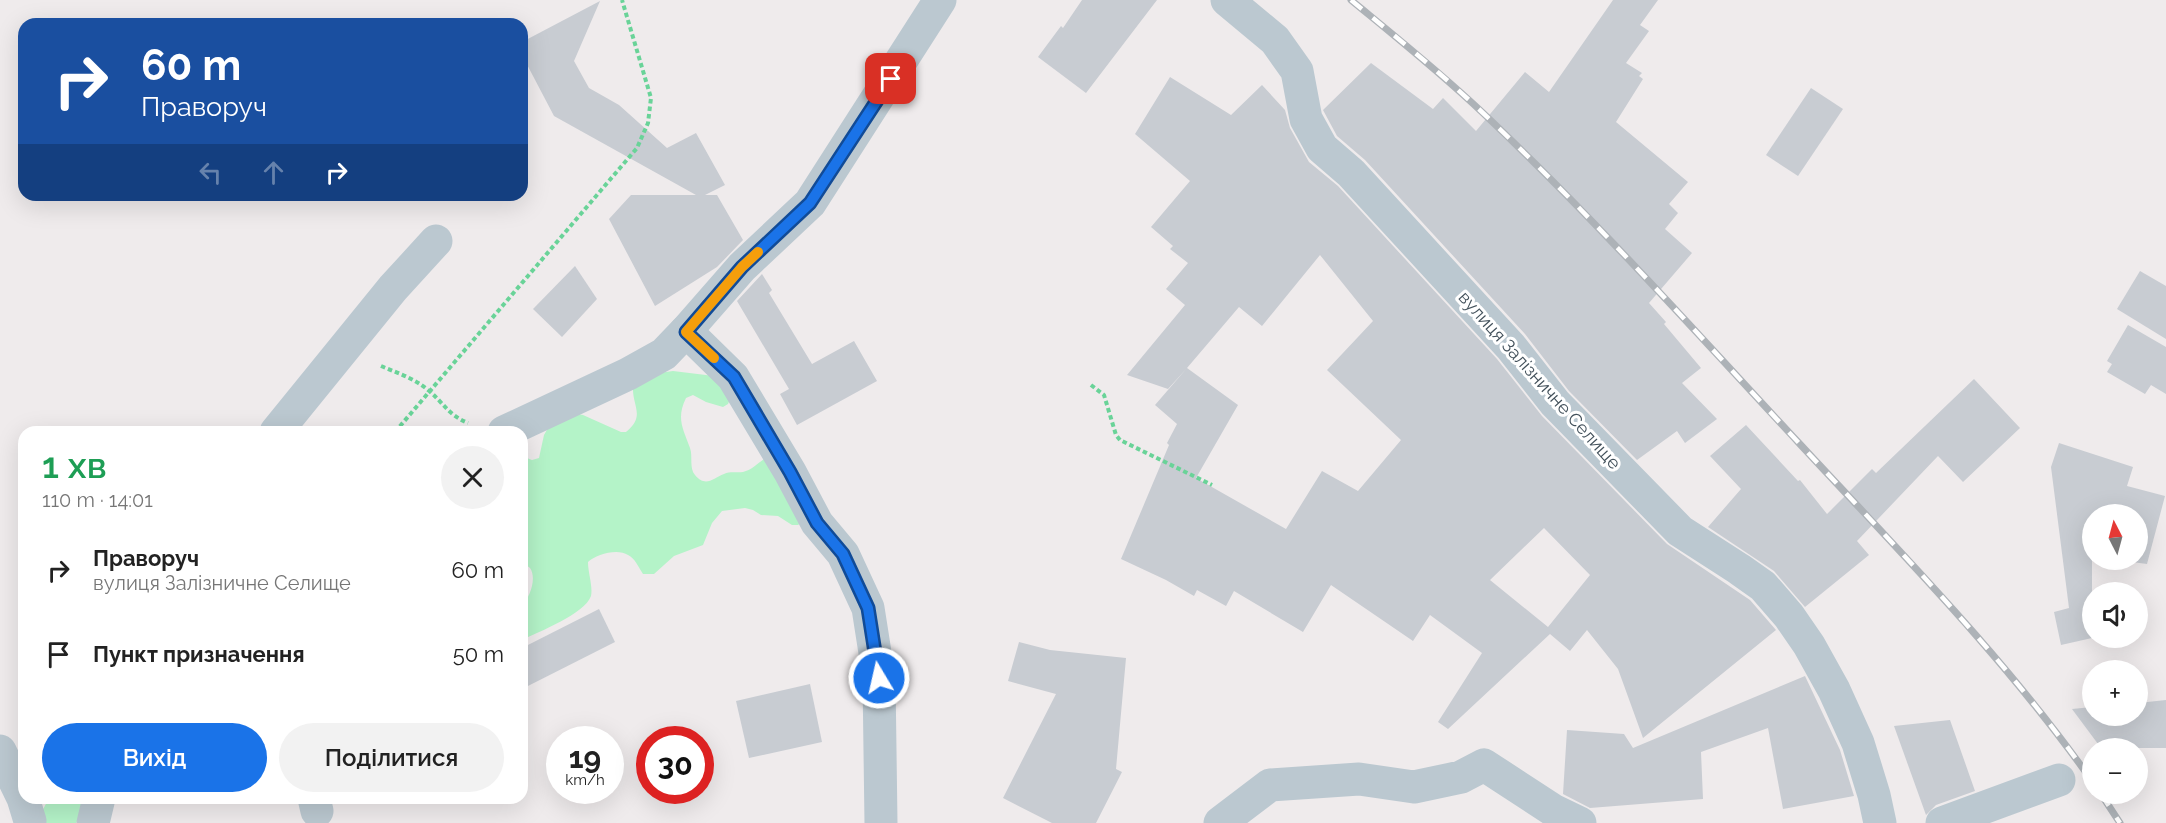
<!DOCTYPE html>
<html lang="uk">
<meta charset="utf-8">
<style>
body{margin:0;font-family:Raleway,sans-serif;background:#f2f2f2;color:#222;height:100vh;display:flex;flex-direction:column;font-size:22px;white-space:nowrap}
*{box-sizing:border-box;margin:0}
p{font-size:20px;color:#767676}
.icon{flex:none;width:33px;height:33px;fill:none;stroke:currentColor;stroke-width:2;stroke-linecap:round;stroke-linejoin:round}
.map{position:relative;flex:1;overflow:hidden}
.details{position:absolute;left:18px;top:426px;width:510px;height:378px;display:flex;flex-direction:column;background:#fff;border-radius:18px;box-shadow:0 6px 24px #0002}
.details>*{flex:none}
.top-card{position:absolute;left:18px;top:18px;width:510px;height:183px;border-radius:18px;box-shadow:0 6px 24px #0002;background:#1a4fa0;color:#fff;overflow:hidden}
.needle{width:39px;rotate:354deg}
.fabs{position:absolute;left:2082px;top:504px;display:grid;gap:12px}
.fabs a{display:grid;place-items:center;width:66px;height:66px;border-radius:50%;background:#fff;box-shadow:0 6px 24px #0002;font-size:30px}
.speed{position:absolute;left:546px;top:726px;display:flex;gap:12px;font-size:30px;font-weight:700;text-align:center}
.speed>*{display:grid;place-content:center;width:78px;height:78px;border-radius:50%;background:#fff;box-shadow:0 6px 24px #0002;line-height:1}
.speed small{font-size:15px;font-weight:400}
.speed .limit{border:9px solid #d22;background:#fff;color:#111}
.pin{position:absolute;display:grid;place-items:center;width:51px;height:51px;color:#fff;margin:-26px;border-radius:12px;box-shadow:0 3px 9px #0006}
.me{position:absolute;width:66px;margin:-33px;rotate:351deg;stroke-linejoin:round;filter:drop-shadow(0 0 4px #0008)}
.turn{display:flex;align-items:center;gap:21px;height:126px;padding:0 24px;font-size:27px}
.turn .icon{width:78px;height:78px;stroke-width:2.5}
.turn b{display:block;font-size:42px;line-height:51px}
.lanes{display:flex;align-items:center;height:57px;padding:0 24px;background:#0003;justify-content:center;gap:30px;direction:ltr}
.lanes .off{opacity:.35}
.round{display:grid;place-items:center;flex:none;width:63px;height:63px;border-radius:32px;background:#f2f2f2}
.head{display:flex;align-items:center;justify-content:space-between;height:102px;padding:0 24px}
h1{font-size:36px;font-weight:600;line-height:45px;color:#1e9e55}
.action{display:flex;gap:12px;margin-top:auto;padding:12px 24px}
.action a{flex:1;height:69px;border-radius:36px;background:#1a73e8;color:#fff;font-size:24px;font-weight:600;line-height:69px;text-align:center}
.action a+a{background:#f2f2f2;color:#222}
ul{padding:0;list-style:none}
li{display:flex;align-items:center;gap:18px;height:84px;padding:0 24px}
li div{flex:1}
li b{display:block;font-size:22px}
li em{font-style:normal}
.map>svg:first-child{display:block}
.green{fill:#b4f3c8}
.building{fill:#c8ccd2;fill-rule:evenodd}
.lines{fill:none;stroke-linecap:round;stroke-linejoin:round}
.path{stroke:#69d398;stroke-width:4;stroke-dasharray:4.5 3;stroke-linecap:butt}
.minor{stroke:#bbc8d0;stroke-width:33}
.rail-casing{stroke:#adb2b7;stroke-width:7}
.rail{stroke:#fff;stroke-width:4.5;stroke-dasharray:14;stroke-linecap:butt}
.route-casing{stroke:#114b97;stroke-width:15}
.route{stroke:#1a73e8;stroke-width:10}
.slow{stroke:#f59e0b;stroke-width:10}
.labels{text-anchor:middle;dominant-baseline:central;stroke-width:6;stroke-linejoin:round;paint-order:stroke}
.street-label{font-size:18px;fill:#43515b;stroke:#fff}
</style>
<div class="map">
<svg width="2166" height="823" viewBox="0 0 2166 823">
<rect width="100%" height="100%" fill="#efebec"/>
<g class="green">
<path d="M673 371 714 376 732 395 728 404 723 407 706 402 693 395 686 398C676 418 683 429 690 448 693 456 689 468 695 475 706 488 713 478 724 474 730 471 737 473 743 472 752 470 759 462 767 457L801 523 798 525H792L778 516 761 515 753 510 745 508 722 511 712 523 703 545 674 556 654 574H643C639 568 635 558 628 555 618 548 596 554 588 562 588 573 593 586 591 596 585 614 538 632 522 640V605C530 598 537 578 530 568 529 567 523 563 522 562V456L532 460 539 458 544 435 548 428 573 413 583 415 621 432H626C646 416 632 406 633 387L659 373Z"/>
<path d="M49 798H92L76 823H36Z"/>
</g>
<g class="building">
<path d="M1082 0H1157L1086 93 1038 57 1061 26 1063 28Z"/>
<path d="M1613 0H1658L1640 25 1649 31 1626 63 1642 73 1639 76 1643 79 1616 122 1688 182 1669 204 1678 213 1665 229 1692 253 1649 303 1666 322 1664 324 1701 368 1682 383 1717 419 1685 443 1677 431 1637 460 1569 391 1525 334 1365 160 1337 136 1323 110 1371 63 1433 109 1443 98 1476 131 1525 72 1549 92Z"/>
<path d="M600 1 574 61 589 88 619 105 667 148 696 133 725 185 705 195H717L743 240 717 267 655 306 609 219 631 195H696L554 116 522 55V42Z"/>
<path d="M1170 77 1231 115 1262 85 1285 110 1290 128 1309 162 1338 186 1497 359 1542 416 1667 544 1750 600 1776 630 1643 738 1618 669 1587 630 1570 651 1550 634 1448 729 1438 722 1482 653 1430 615 1413 641 1331 585 1303 632 1234 591 1226 606 1197 590 1194 596 1166 580 1121 559 1169 445 1167 443 1177 424 1155 405 1187 368 1168 389 1127 375 1185 305 1166 289 1188 263 1170 249 1173 246 1151 227 1190 181 1135 134ZM1320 255 1373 321 1327 370 1401 440 1358 491 1322 471 1286 529 1196 478 1238 405 1187 368 1239 307 1262 326ZM1544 528 1590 575 1548 627 1490 580Z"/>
<path d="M1811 88 1843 109 1798 176 1766 155Z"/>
<path d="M575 266 597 299 562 337 533 309Z"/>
<path d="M2140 271 2166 286V339L2117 309Z"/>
<path d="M762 274 772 290 769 293 812 364 854 341 877 381 797 425 780 394 789 389 737 301Z"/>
<path d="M2128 325 2166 347V394L2151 385 2145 394 2107 372 2112 364 2107 361Z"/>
<path d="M1974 379 2020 428 1963 482 1938 456 1857 541 1869 555 1805 607 1774 571 1708 527 1741 489 1710 456 1746 425 1798 481 1800 480 1827 514 1872 469 1876 473Z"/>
<path d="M2059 443 2133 467 2127 486 2165 496 2147 564 2117 560H2138V514H2092V638L2061 645 2054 612 2069 608 2051 467Z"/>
<path d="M599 609 615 642 522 689V648Z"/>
<path d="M1019 642 1050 650 1126 658 1116 769 1122 772 1096 823H1052L1003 798 1056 694 1008 681Z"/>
<path d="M1805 676 1840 750 1854 796 1783 809 1768 728 1701 752 1703 799 1590 808 1563 794 1567 730 1624 734 1633 748Z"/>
<path d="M810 684 822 742 749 758 736 701Z"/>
<path d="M2166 700V748H2101L2072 709 2092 707V716H2138V703Z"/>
<path d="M1950 720 1975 791 1936 805 1926 815 1894 726Z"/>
</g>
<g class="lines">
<g class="path">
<path d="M381 366C397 373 414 378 428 390 443 402 448 415 468 423"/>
<path d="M1091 385 1104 395 1116 435 1120 440 1212 485"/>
<path d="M330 429 340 432"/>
<path d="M395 432 637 148 648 123 651 98 622 0"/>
</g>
<g class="minor">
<path d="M1227 0 1275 40 1297 71 1306 119 1322 148 1351 173 1511 347 1555 403 1680 531 1739 569 1763 586 1789 616 1809 645 1834 690 1858 743 1874 795 1880 823"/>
<path d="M686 331 733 377 790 472 817 523 843 554 868 608 879 678 881 823"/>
<path d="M276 432 393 288 436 241"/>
<path d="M504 432 628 374 664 354 686 331 742 267 810 203 940 0"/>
<path d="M0 751 23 798 30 821"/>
<path d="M314 798 317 811"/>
<path d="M93 823 99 798"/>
<path d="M1220 823 1270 785 1359 779 1414 787 1461 777 1484 765 1553 810 1580 823"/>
<path d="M1942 823 2059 780"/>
</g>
<defs>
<g id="rail">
<path d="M1351 0C1396 37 1441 73 1483 113 1593 217 1694 330 1798 442 1899 551 2006 659 2092 781"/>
<path d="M2101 794 2120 823"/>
</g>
</defs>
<use href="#rail" class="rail-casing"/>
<use href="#rail" class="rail"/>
</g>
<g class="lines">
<defs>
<path id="route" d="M879 678 868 608 843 554 817 523 790 472 734 377 686 332 742 267 810 203 891 79"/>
</defs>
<use href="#route" class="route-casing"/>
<use href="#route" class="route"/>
<path class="slow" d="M714 358 686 332 742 267 758 252"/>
</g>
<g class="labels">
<g class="street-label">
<text transform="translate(1540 380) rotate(48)">вулиця Залізничне Селище</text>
</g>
</g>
</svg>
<div class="fabs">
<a><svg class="needle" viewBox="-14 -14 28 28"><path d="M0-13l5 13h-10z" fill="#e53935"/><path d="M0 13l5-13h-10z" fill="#767676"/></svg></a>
<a><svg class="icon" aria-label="sound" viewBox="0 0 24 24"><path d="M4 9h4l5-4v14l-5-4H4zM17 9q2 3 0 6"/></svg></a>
<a>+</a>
<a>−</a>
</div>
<div class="speed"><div>19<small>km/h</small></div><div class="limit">30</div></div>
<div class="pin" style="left:891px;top:79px;background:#d93025"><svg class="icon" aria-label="arrive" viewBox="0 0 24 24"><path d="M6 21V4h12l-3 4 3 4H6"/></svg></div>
<svg class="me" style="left:879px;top:678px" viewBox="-20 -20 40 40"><circle r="17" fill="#1a73e8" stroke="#fff" stroke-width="3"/><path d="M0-11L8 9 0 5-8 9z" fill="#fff"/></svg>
<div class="top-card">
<div class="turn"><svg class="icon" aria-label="right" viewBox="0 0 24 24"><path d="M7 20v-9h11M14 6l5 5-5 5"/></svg><div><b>60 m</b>Праворуч</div></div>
<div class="lanes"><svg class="icon off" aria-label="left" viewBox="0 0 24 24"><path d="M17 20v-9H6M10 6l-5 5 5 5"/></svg><svg class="icon off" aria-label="ahead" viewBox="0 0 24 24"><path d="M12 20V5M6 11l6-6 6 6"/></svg><svg class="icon" aria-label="right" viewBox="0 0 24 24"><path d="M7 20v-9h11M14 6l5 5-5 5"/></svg></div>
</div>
<section class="details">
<div class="head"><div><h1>1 хв</h1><p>110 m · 14:01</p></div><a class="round"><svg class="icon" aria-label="close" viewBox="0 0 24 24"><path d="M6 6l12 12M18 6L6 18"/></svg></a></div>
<ul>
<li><svg class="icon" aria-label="right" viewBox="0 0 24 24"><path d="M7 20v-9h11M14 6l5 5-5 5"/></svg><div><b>Праворуч</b><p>вулиця Залізничне Селище</p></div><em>60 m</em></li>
<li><svg class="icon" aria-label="arrive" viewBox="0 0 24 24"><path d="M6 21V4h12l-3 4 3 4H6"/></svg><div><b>Пункт призначення</b></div><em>50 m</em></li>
</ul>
<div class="action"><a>Вихід</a><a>Поділитися</a></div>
</section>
</div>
